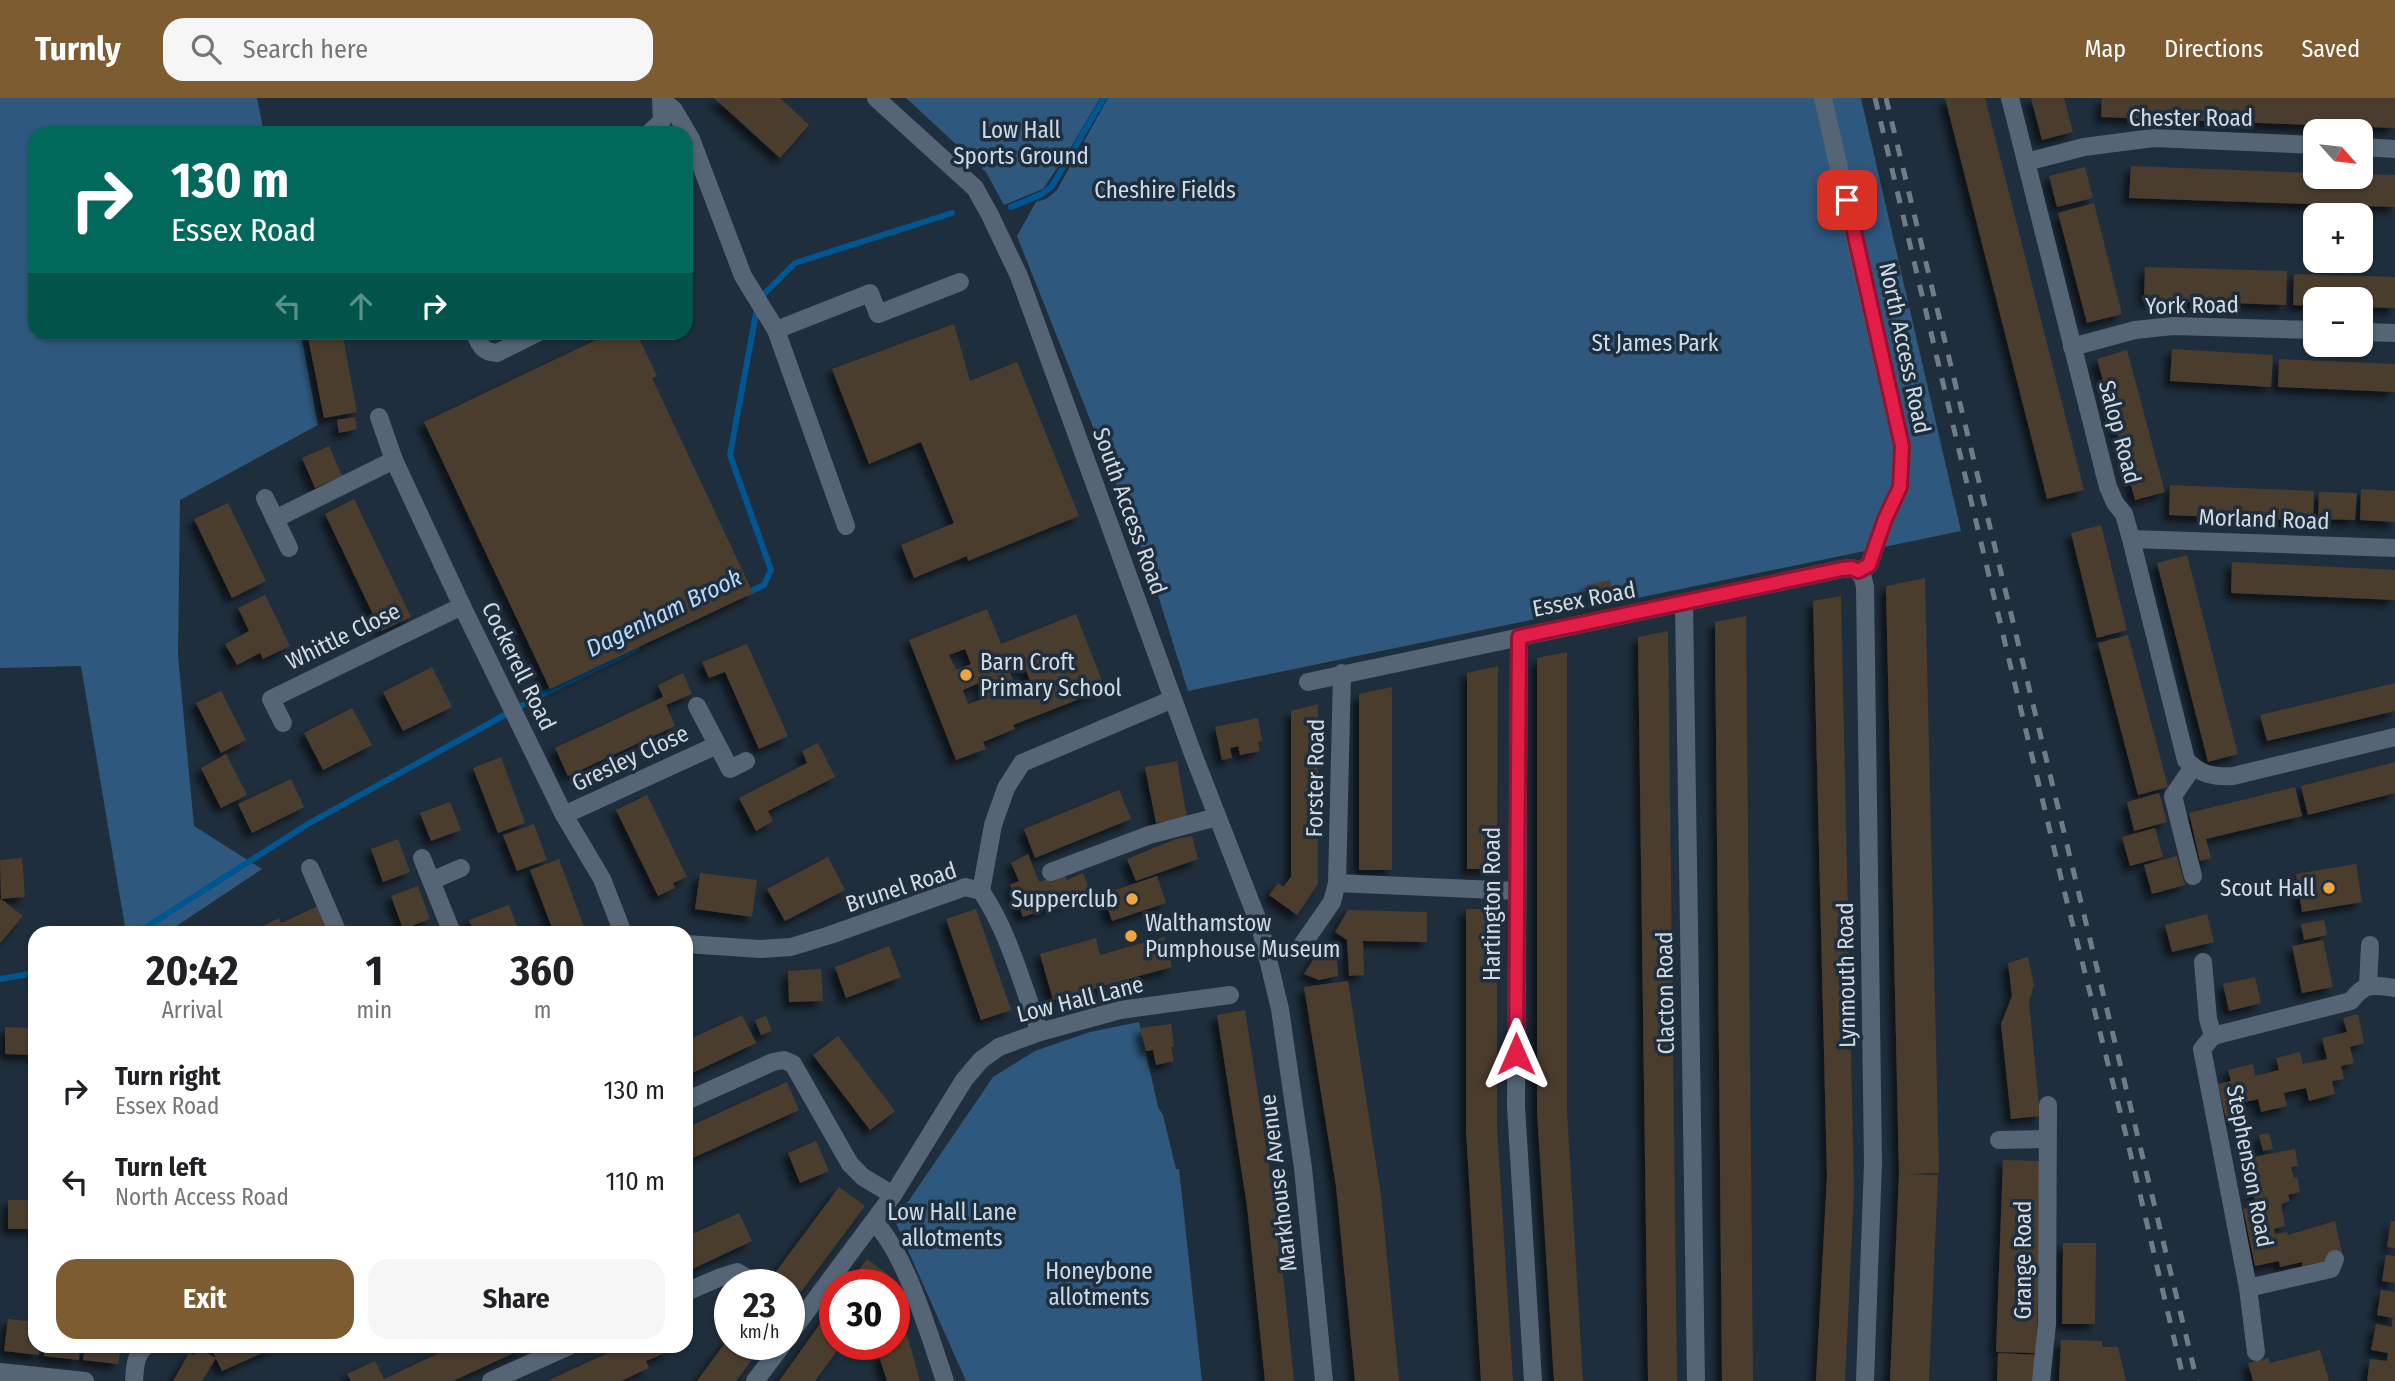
<!DOCTYPE html>
<meta charset="utf-8">
<style>
body{margin:0;font-family:"Fira Sans Condensed",sans-serif;background:#f6f6f6;color:#202124;height:100vh;display:flex;flex-direction:column;font-size:26px;white-space:nowrap}
*{box-sizing:border-box;margin:0}
p{font-size:23px;color:#757577}
.icon{flex:none;width:38px;height:38px;fill:none;stroke:currentColor;stroke-width:2;stroke-linecap:round;stroke-linejoin:round}
.map{position:relative;flex:1;overflow:hidden}
.sheet{position:absolute;left:28px;top:828px;width:665px;height:427px;display:flex;flex-direction:column;background:#fff;border-radius:21px;box-shadow:0 2px 5px #0004}
.sheet>*{flex:none}
.banner{position:absolute;left:28px;top:28px;width:665px;height:214px;border-radius:21px;box-shadow:0 2px 5px #0004;background:#00695c;color:#fff;overflow:hidden}
.needle{width:46px;rotate:117deg}
.buttons{position:absolute;left:2303px;top:21px;display:grid;gap:14px}
.buttons a{display:grid;place-items:center;width:70px;height:70px;border-radius:14px;background:#fff;box-shadow:0 2px 5px #0004;font-size:35px}
.speed{position:absolute;left:714px;top:1171px;display:flex;gap:14px;font-size:35px;font-weight:700;text-align:center}
.speed>*{display:grid;place-content:center;width:91px;height:91px;border-radius:50%;background:#fff;box-shadow:0 2px 5px #0004;line-height:1}
.speed small{font-size:18px;font-weight:400}
.speed .limit{border:10px solid #d22;background:#fff;color:#111}
.pin{position:absolute;display:grid;place-items:center;width:60px;height:60px;color:#fff;margin:-30px;border-radius:14px;box-shadow:0 4px 10px #0006}
.me{position:absolute;width:77px;margin:-38px;rotate:0deg;stroke-linejoin:round;filter:drop-shadow(0 0 5px #0008)}
.turn{display:flex;align-items:center;gap:24px;height:147px;padding:0 28px;font-size:32px}
.turn .icon{width:91px;height:91px;stroke-width:2.5}
.turn b{display:block;font-size:49px;line-height:60px}
.lanes{display:flex;align-items:center;height:66px;padding:0 28px;background:#0003;justify-content:center;gap:35px;direction:ltr}
.lanes .off{opacity:.35}
.eta{display:flex;justify-content:space-evenly;align-items:center;height:119px;text-align:center}
.eta b{font-size:42px;font-weight:700;line-height:49px}
.cta{display:flex;gap:14px;margin-top:auto;padding:14px 28px}
.cta a{flex:1;height:80px;border-radius:21px;background:#7e5c31;color:#fff;font-size:28px;font-weight:700;line-height:80px;text-align:center}
.cta a+a{background:#f6f6f6;color:#202124}
ul{padding:0;list-style:none}
li{display:flex;align-items:center;gap:21px;height:91px;padding:0 28px}
li div{flex:1}
li b{display:block;font-size:26px}
li em{font-style:normal}
header{display:flex;align-items:center;gap:42px;box-sizing:border-box;height:98px;padding:0 35px;background:#7e5c31;color:#fff}
header strong{font-size:33px}
nav{display:flex;gap:38px;margin-inline-start:auto;font-size:24px}
.search{width:490px;height:63px;background:#f6f6f6;display:flex;align-items:center;gap:18px;box-sizing:border-box;padding:0 24px;border-radius:21px;color:#757577;font-size:26px}
.map>svg:first-child{display:block}
.green{fill:#2f587e}
.lines{fill:none;stroke-linecap:round;stroke-linejoin:round}
.stream{stroke:#005691;stroke-width:6}
.building{fill:#4b3d2d;fill-rule:evenodd;filter:url(#shadow)}
.minor{stroke:#556576;stroke-width:18}
.rail{stroke:#707d89;stroke-width:5;stroke-dasharray:12 12;stroke-linecap:butt}
.route-casing{stroke:#92132f;stroke-width:18}
.route{stroke:#e11d48;stroke-width:12}
.poi-dot{fill:#f1a540;stroke:#1f2e3c;stroke-width:2.5}
.labels{text-anchor:middle;dominant-baseline:central;stroke-width:7;stroke-linejoin:round;paint-order:stroke}
.street-label{font-size:23px;fill:#d1dbe4;stroke:#1f2e3c}
.park-label{font-size:23px;fill:#cadbec;stroke:#1f2e3c}
.poi-label{font-size:23px;fill:#d1dbe4;stroke:#1f2e3c;text-anchor:start}
.water-label{font-size:24px;font-style:italic;fill:#b7dafc;stroke:#1f2e3c}
</style>
<header>
<strong>Turnly</strong>
<div class="search"><svg class="icon" aria-label="search" viewBox="0 0 24 24"><circle cx="10" cy="10" r="6"/><path d="M15 15l6 6"/></svg>Search here</div>
<nav><a>Map</a><a>Directions</a><a>Saved</a></nav>
</header>
<div class="map">
<svg width="2395" height="1283" viewBox="0 0 2395 1283">
<defs>
<filter id="shadow"><feDropShadow dx="-6" dy="6" stdDeviation="3.5" flood-color="#0009"/></filter>
</defs>
<rect width="100%" height="100%" fill="#1f2e3c"/>
<g class="green">
<path d="M0 0H257L264 35H35V234L301 235 318 327 180 402 178 558 194 728 262 771 166 835H126L81 568 0 570Z"/>
<path d="M906 0H1100L1068 54 1043 91 1004 107 986 74Z"/>
<path d="M1108 0H1861L1961 433 1188 593 1151 475 1017 138 1036 104 1046 101 1057 92Z"/>
<path d="M1139 924 1158 1009 1163 1017 1176 1071H1179L1202 1283H966L895 1123 993 979 1035 953 1090 934Z"/>
</g>
<g class="lines">
<g class="stream">
<path d="M1011 109 1042 96 1052 88 1104 0"/>
<path d="M760 200 795 165 952 115"/>
<path d="M747 495 764 487 771 472 730 357 757 210"/>
<path d="M137 835 308 726 537 599 637 550"/>
<path d="M0 881 35 875"/>
</g>
</g>
<g class="building">
<path d="M714 0H780L809 27 780 60Z"/>
<path d="M1945 0H1985L2084 392 2047 401Z"/>
<path d="M2031 0H2064L2073 34 2042 42Z"/>
<path d="M2102 0H2395V30L2101 19Z"/>
<path d="M2131 68 2315 75V79H2361V76L2395 77V109L2129 100Z"/>
<path d="M2085 69 2093 100 2057 109 2049 78Z"/>
<path d="M2094 105 2122 216 2087 225 2058 115Z"/>
<path d="M2145 169 2287 173 2286 207 2144 202Z"/>
<path d="M2294 176 2395 179V210L2361 209V201H2315V208L2293 207Z"/>
<path d="M954 226 970 283 1017 264 1079 418 968 463 967 458 914 480 901 447 954 425 921 344 869 366 832 271Z"/>
<path d="M307 234H342L357 314 324 320Z"/>
<path d="M613 234H636L657 278 652 280 753 495 550 591 424 324Z"/>
<path d="M2172 251 2273 257 2271 289 2170 283Z"/>
<path d="M2127 252 2165 394 2135 402 2097 261Z"/>
<path d="M2279 261 2395 266V294L2278 289Z"/>
<path d="M355 319 357 331 339 335 337 322Z"/>
<path d="M329 348 342 378 315 390 302 360Z"/>
<path d="M2170 387 2314 393 2313 423 2169 417Z"/>
<path d="M2361 391 2395 393V424L2360 422Z"/>
<path d="M2319 394 2357 395 2355 422 2318 421Z"/>
<path d="M354 401 411 519 381 533 325 416Z"/>
<path d="M228 405 266 483 232 500 194 421Z"/>
<path d="M2101 427 2127 532 2097 540 2071 435Z"/>
<path d="M2187 457 2238 656 2208 664 2157 465Z"/>
<path d="M2232 464 2395 472V502L2231 495Z"/>
<path d="M1925 480 1939 1075 1907 1076 1938 1077 1929 1283H1890L1899 1076 1886 488Z"/>
<path d="M1610 482 1613 498 1589 504 1585 488Z"/>
<path d="M265 497 290 548 263 561 260 555 237 567 225 546 249 533 238 510Z"/>
<path d="M1841 498 1854 1094 1845 1283H1816L1827 1078 1813 503Z"/>
<path d="M987 511 1001 546 1076 516 1105 591 1013 627 1015 631 983 644 986 651 956 662 909 542ZM965 551 971 566 956 572 949 557ZM1025 569 1030 583 1015 589 1010 574ZM979 585 985 600 968 606 963 592Z"/>
<path d="M1746 518 1753 1283H1722L1715 524Z"/>
<path d="M1668 533 1677 1283H1648L1638 539Z"/>
<path d="M2128 537 2168 689 2138 697 2098 545Z"/>
<path d="M747 546 788 638 759 651 725 574 709 580 702 564Z"/>
<path d="M1567 554V1014L1583 1283H1554L1537 1014V560Z"/>
<path d="M1498 568 1497 771H1467V575Z"/>
<path d="M432 569 452 609 403 633 383 594Z"/>
<path d="M683 575 692 596 666 607 675 628 568 678 555 650 663 599 658 587Z"/>
<path d="M2395 585V613L2267 643 2260 617Z"/>
<path d="M1392 589V772H1359V596Z"/>
<path d="M221 593 246 642 221 655 196 605Z"/>
<path d="M1318 606V786L1297 817 1269 797 1278 785 1283 789 1291 779V613Z"/>
<path d="M352 610 372 647 323 672 304 635Z"/>
<path d="M1258 620 1262 643 1258 644 1260 653 1240 657 1238 648 1235 649 1230 650 1232 660 1222 662 1215 629Z"/>
<path d="M818 645 835 679 768 713 773 723 756 733 739 700 807 665 802 653Z"/>
<path d="M226 656 247 697 221 710 201 670Z"/>
<path d="M501 659 525 725 498 735 473 670Z"/>
<path d="M1177 663 1187 719 1156 725 1145 669Z"/>
<path d="M2395 664V695L2308 717 2301 688Z"/>
<path d="M291 681 304 709 252 735 238 706Z"/>
<path d="M2295 689 2302 718 2206 741 2211 760 2200 763 2189 715Z"/>
<path d="M1119 692 1131 721 1035 760 1024 731Z"/>
<path d="M2159 695 2167 724 2134 733 2127 704Z"/>
<path d="M647 697 687 779 673 785 675 790 658 798 616 712Z"/>
<path d="M450 704 461 732 431 743 420 715Z"/>
<path d="M534 726 547 762 517 773 503 737Z"/>
<path d="M2155 730 2163 759 2130 768 2122 739Z"/>
<path d="M1192 738 1198 761 1136 783 1127 761 1176 741Z"/>
<path d="M398 741 410 774 383 784 371 751Z"/>
<path d="M1028 756 1039 784 1050 780 1052 784 1065 778 1067 782 1083 775 1091 796 1023 819 1010 787 1019 783 1011 765Z"/>
<path d="M2177 758 2185 787 2152 796 2144 767Z"/>
<path d="M828 759 845 792 785 823 767 791Z"/>
<path d="M22 760 25 799 1 801 0 762Z"/>
<path d="M559 761 584 829 569 835H554L530 772Z"/>
<path d="M2356 766 2362 804 2302 814 2296 776Z"/>
<path d="M700 775 757 782 752 819 695 811Z"/>
<path d="M1157 778 1166 805 1112 823 1103 796Z"/>
<path d="M418 788 430 821 403 831 391 798Z"/>
<path d="M1 801 23 818 0 845V802Z"/>
<path d="M509 807 519 834 474 835 469 822Z"/>
<path d="M318 808 330 835H237L248 830 250 834 279 820 281 825Z"/>
<path d="M976 811 1011 912 981 922 946 821Z"/>
<path d="M1466 811H1497V1029L1513 1283H1481L1466 1031Z"/>
<path d="M1348 812 1427 814V844L1363 843 1364 877 1349 878 1347 842 1335 834Z"/>
<path d="M2207 816 2214 844 2172 854 2165 827Z"/>
<path d="M2324 822 2327 837 2304 842 2301 826Z"/>
<path d="M1164 839 1172 869 1053 902 1040 856 1096 840 1100 857Z"/>
<path d="M2323 842 2333 889 2302 895 2292 848Z"/>
<path d="M889 848 901 879 846 900 835 869Z"/>
<path d="M1320 851 1337 863 1338 878 1319 882 1304 876Z"/>
<path d="M2028 859 2034 887 2029 904 2040 1018 2011 1021 2001 926 2012 898 2008 865Z"/>
<path d="M821 871 823 903 789 904 788 873Z"/>
<path d="M2255 879 2261 905 2229 913 2223 886Z"/>
<path d="M1348 883 1381 1098 1399 1283H1355L1336 1088 1304 889Z"/>
<path d="M1245 912 1277 1119 1294 1283H1265L1247 1108 1217 917Z"/>
<path d="M2358 916 2364 945 2350 949 2354 965 2341 968 2344 981 2332 983 2335 996 2309 1003 2306 990 2284 995 2287 1008 2261 1014 2258 1001 2237 1006 2240 1019 2226 1022 2218 986 2231 983 2228 972 2253 966 2255 978 2279 972 2276 960 2300 954 2303 966 2327 961 2322 940 2347 934 2343 920Z"/>
<path d="M742 917 756 945 686 978V943Z"/>
<path d="M766 918 772 933 761 937 755 922Z"/>
<path d="M1171 926 1174 948 1171 949 1174 963 1156 967 1153 952 1146 953 1140 930Z"/>
<path d="M5 929 35 930V957L5 956Z"/>
<path d="M838 938 895 1013 870 1032 813 957Z"/>
<path d="M787 984 799 1012 686 1063V1030Z"/>
<path d="M2269 1035 2273 1051 2263 1053 2259 1037Z"/>
<path d="M816 1043 829 1073 800 1085 788 1055Z"/>
<path d="M2295 1051 2298 1068 2291 1069 2294 1080 2297 1079 2300 1094 2288 1097 2290 1103 2281 1106 2285 1128 2274 1131 2275 1136 2287 1134 2288 1137 2335 1123 2343 1159 2302 1168V1164L2280 1169 2279 1163 2255 1168 2243 1111 2256 1108 2252 1089 2260 1088 2253 1059Z"/>
<path d="M2003 1062 2043 1063 2036 1255 1996 1254Z"/>
<path d="M839 1089 865 1108 801 1194 775 1175Z"/>
<rect x="8" y="1102" width="27" height="29"/>
<path d="M739 1115 752 1143 686 1174V1139Z"/>
<path d="M2391 1123H2395V1150L2387 1149Z"/>
<path d="M2063 1145H2096L2095 1226H2062Z"/>
<path d="M2386 1157 2395 1158V1185L2382 1183Z"/>
<path d="M867 1161 890 1178 884 1186H848Z"/>
<path d="M2381 1192 2395 1194V1283H2367L2370 1261 2387 1263 2388 1255 2371 1252 2376 1226 2392 1229V1225L2393 1220 2377 1217Z"/>
<path d="M835 1205V1246H842L831 1261 815 1283H779Z"/>
<path d="M8 1221 35 1224V1248H40L39 1257 4 1253Z"/>
<path d="M906 1233 920 1283H887L879 1258 894 1246Z"/>
<path d="M730 1238V1246H764L736 1283H697Z"/>
<path d="M2061 1242 2102 1243V1249H2118L2126 1283H2059Z"/>
<path d="M45 1248H80L79 1262 44 1258Z"/>
<path d="M85 1248H121L118 1266 83 1262Z"/>
<path d="M210 1248H278L222 1273Z"/>
<path d="M454 1248H529L453 1283H351L347 1276 375 1263 384 1281Z"/>
<path d="M623 1248H668L670 1253 646 1263 649 1270 621 1283H547Z"/>
<path d="M198 1250 216 1260 202 1283H173L189 1255 194 1257Z"/>
<path d="M2320 1252 2329 1283H2253L2248 1265 2269 1260 2270 1265Z"/>
<path d="M1998 1255 2036 1257 2034 1283H1997Z"/>
</g>
<g class="lines">
<g class="minor">
<path d="M876 0 975 90 990 117 1019 178 1193 656 1260 828 1280 911 1303 1070 1324 1283"/>
<path d="M2010 0 2108 389 2115 405 2124 416 2131 441 2186 662C2201 677 2213 679 2233 678L2395 639"/>
<path d="M661 1 674 12 691 41 743 178 776 232 846 428"/>
<path d="M649 35 662 23 661 0"/>
<path d="M2361 49 2395 51"/>
<path d="M2026 64 2084 49 2153 40 2315 47"/>
<path d="M776 232 870 195 878 216 960 184"/>
<path d="M474 234C480 247 482 254 497 255L539 234"/>
<path d="M2361 234 2395 235"/>
<path d="M2072 249 2135 232 2173 228 2315 232"/>
<path d="M379 319 394 362 462 508 564 717 602 781 623 835"/>
<path d="M265 400 289 450"/>
<path d="M275 421 394 362"/>
<path d="M2131 441 2395 450"/>
<path d="M1858 473 1863 480 1865 489 1873 1065 1865 1283"/>
<path d="M1684 506 1696 1283"/>
<path d="M1519 539 1516 1009 1533 1283"/>
<path d="M1308 584 1842 471 1852 470 1858 473 1869 467 1885 421 1900 389 1902 348 1823 0"/>
<path d="M697 608 730 671 746 663"/>
<path d="M283 625 271 601 462 508"/>
<path d="M2193 669 2173 698 2193 778"/>
<path d="M564 717 717 647"/>
<path d="M422 760 452 835"/>
<path d="M310 770 338 835"/>
<path d="M1051 774 1149 737 1217 719"/>
<path d="M431 783 461 770"/>
<path d="M1337 785 1517 793"/>
<path d="M981 793 993 727 1006 690 1022 665 1173 601"/>
<path d="M686 846 760 851 791 849 830 837 965 789 981 793C1009 834 1022 887 1040 934"/>
<path d="M1302 847 1332 804 1337 785 1342 575"/>
<path d="M2203 864 2208 921 2213 938"/>
<path d="M2368 888 2370 847"/>
<path d="M686 1003 773 964 784 962 793 966 850 1066 863 1079 893 1097"/>
<path d="M1999 1042 2047 1041"/>
<path d="M874 1124C906 1155 930 1240 945 1283"/>
<path d="M2248 1190 2331 1171 2335 1161"/>
<path d="M686 1194 721 1179 737 1174 758 1186"/>
<path d="M789 1237 893 1097 964 982 981 962 999 949 1040 934 1120 912 1230 897"/>
<path d="M2256 1254 2248 1190 2202 951 2213 938 2351 903C2365 884 2374 887 2395 890"/>
<path d="M0 1274 85 1283"/>
<path d="M134 1283C135 1270 135 1256 146 1248"/>
<path d="M491 1283 569 1248"/>
<path d="M755 1283 783 1246"/>
<path d="M2041 1283 2047 1226 2048 1007"/>
</g>
<g class="rail">
<path d="M1875 0 2063 788 2127 1041 2184 1283"/>
<path d="M1886 0 2197 1283"/>
</g>
</g>
<g class="lines">
<defs>
<path id="route" d="M1516 956 1519 539 1842 471 1852 470 1858 473 1869 467 1885 421 1900 389 1902 348 1847 102"/>
</defs>
<use href="#route" class="route-casing"/>
<use href="#route" class="route"/>
</g>
<g class="poi-dot">
<circle cx="966" cy="577" r="7"/>
<circle cx="2329" cy="790" r="7"/>
<circle cx="1132" cy="801" r="7"/>
<circle cx="1131" cy="838" r="7"/>
</g>
<g class="labels">
<g class="street-label">
<text x="2191" y="20">Chester Road</text>
<text transform="translate(2192 207) rotate(-1)">York Road</text>
<text transform="translate(1905 250) rotate(78)">North Access Road</text>
<text transform="translate(2120 334) rotate(75)">Salop Road</text>
<text transform="translate(1130 413) rotate(70)">South Access Road</text>
<text transform="translate(2264 421) rotate(2)">Morland Road</text>
<text transform="translate(1584 501) rotate(-11)">Essex Road</text>
<text transform="translate(343 538) rotate(-26)">Whittle Close</text>
<text transform="translate(519 568) rotate(64)">Cockerell Road</text>
<text transform="translate(630 660) rotate(-25)">Gresley Close</text>
<text transform="translate(1315 680) rotate(-89)">Forster Road</text>
<text transform="translate(901 789) rotate(-18)">Brunel Road</text>
<text transform="translate(1492 806) rotate(-90)">Hartington Road</text>
<text transform="translate(1846 877) rotate(-91)">Lynmouth Road</text>
<text transform="translate(1665 895) rotate(-91)">Clacton Road</text>
<text transform="translate(1080 901) rotate(-14)">Low Hall Lane</text>
<text transform="translate(2250 1068) rotate(79)">Stephenson Road</text>
<text transform="translate(1278 1085) rotate(-97)">Markhouse Avenue</text>
<text transform="translate(2023 1162) rotate(-90)">Grange Road</text>
</g>
<g class="park-label">
<text x="1021" y="32">Low Hall<tspan x="1021" dy="26">Sports Ground</tspan></text>
<text x="1165" y="92">Cheshire Fields</text>
<text x="1655" y="245">St James Park</text>
<text x="952" y="1114">Low Hall Lane<tspan x="952" dy="26">allotments</tspan></text>
<text x="1099" y="1173">Honeybone<tspan x="1099" dy="26">allotments</tspan></text>
</g>
<g class="poi-label">
<text x="980" y="564">Barn Croft<tspan x="980" dy="26">Primary School</tspan></text>
<text x="2315" y="790" text-anchor="end">Scout Hall</text>
<text x="1118" y="801" text-anchor="end">Supperclub</text>
<text x="1145" y="825">Walthamstow<tspan x="1145" dy="26">Pumphouse Museum</tspan></text>
</g>
<g class="water-label">
<text transform="translate(664 515) rotate(-26)">Dagenham Brook</text>
</g>
</g>
</svg>
<div class="buttons">
<a><svg class="needle" viewBox="-14 -14 28 28"><path d="M0-13l5 13h-10z" fill="#e53935"/><path d="M0 13l5-13h-10z" fill="#757577"/></svg></a>
<a>+</a>
<a>−</a>
</div>
<div class="speed"><div>23<small>km/h</small></div><div class="limit">30</div></div>
<div class="pin" style="left:1847px;top:102px;background:#d93025"><svg class="icon" aria-label="arrive" viewBox="0 0 24 24"><path d="M6 21V4h12l-3 4 3 4H6"/></svg></div>
<svg class="me" style="left:1516px;top:956px" viewBox="-20 -20 40 40"><path d="M0-17L14 15 0 8-14 15z" fill="#e11d48" stroke="#fff" stroke-width="4"/></svg>
<div class="banner">
<div class="turn"><svg class="icon" aria-label="right" viewBox="0 0 24 24"><path d="M7 20v-9h11M14 6l5 5-5 5"/></svg><div><b>130 m</b>Essex Road</div></div>
<div class="lanes"><svg class="icon off" aria-label="left" viewBox="0 0 24 24"><path d="M17 20v-9H6M10 6l-5 5 5 5"/></svg><svg class="icon off" aria-label="ahead" viewBox="0 0 24 24"><path d="M12 20V5M6 11l6-6 6 6"/></svg><svg class="icon" aria-label="right" viewBox="0 0 24 24"><path d="M7 20v-9h11M14 6l5 5-5 5"/></svg></div>
</div>
<section class="sheet">
<div class="eta">
<div><b>20:42</b><p>Arrival</p></div>
<div><b>1</b><p>min</p></div>
<div><b>360</b><p>m</p></div>
</div>
<ul>
<li><svg class="icon" aria-label="right" viewBox="0 0 24 24"><path d="M7 20v-9h11M14 6l5 5-5 5"/></svg><div><b>Turn right</b><p>Essex Road</p></div><em>130 m</em></li>
<li><svg class="icon" aria-label="left" viewBox="0 0 24 24"><path d="M17 20v-9H6M10 6l-5 5 5 5"/></svg><div><b>Turn left</b><p>North Access Road</p></div><em>110 m</em></li>
</ul>
<div class="cta"><a>Exit</a><a>Share</a></div>
</section>
</div>
